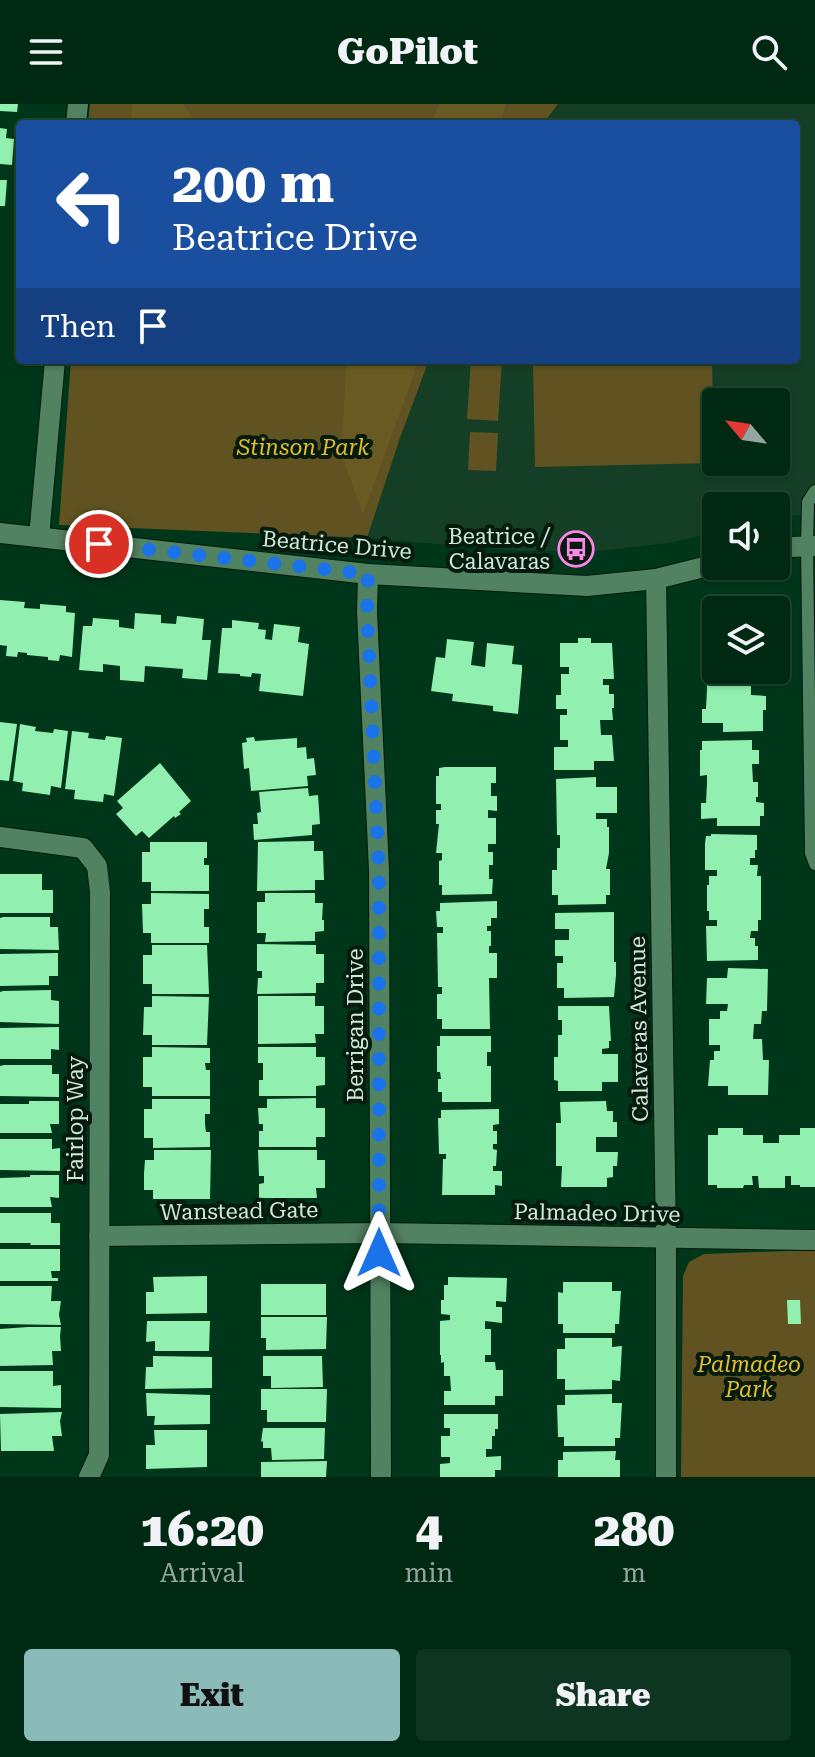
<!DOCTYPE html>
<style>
body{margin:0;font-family:"Roboto Serif",serif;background:#0e3522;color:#f1f3f6;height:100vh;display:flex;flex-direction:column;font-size:30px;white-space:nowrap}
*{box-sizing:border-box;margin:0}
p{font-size:26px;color:#95a6a0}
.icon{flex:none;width:44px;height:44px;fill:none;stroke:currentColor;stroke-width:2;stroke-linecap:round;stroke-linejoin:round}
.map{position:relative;height:1373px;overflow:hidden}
.details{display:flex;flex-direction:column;background:#002914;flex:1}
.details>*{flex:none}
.guide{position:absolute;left:16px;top:16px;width:784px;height:244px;border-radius:8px;box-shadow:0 2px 6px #0004,0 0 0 2px #224534;background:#1a4fa0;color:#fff;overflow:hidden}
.needle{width:52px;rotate:299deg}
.tools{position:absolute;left:702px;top:284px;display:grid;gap:16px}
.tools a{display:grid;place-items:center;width:88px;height:88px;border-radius:8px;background:#002914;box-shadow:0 2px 6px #0004,0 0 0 2px #224534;font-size:40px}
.pin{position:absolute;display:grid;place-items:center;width:68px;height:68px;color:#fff;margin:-34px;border:4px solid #fff;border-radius:50%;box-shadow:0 2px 8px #0007}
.me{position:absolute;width:88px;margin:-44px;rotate:0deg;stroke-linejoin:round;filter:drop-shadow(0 0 6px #0008)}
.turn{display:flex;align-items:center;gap:28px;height:168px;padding:0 24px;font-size:36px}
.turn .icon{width:104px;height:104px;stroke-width:2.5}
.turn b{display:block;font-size:56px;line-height:68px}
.then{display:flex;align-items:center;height:76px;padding:0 24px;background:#0003;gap:16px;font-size:30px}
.eta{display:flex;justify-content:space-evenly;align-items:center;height:136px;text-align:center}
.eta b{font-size:48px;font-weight:800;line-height:56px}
.primary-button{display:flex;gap:16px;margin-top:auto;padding:16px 24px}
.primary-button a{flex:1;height:92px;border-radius:8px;background:#8bbbb9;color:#111;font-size:32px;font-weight:800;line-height:92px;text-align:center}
.primary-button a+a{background:#0e3522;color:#f1f3f6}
header{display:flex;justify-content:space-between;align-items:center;height:104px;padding:0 24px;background:#002914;font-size:36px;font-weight:800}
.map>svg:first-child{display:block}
.built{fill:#143f26;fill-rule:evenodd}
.green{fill:#605321}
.forest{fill:#695a24}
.building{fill:#91efb0}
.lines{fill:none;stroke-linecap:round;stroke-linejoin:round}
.lane-casing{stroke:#021a0b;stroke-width:14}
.street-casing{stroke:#021a0b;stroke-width:22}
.secondary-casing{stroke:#021a0b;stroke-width:22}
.lane{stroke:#518261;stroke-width:12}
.street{stroke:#518261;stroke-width:20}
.secondary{stroke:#518261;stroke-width:20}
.route{stroke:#1a73e8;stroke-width:14;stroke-dasharray:0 25.2}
.labels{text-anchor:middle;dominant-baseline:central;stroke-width:8;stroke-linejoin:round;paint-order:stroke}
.park-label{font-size:22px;font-style:italic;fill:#e3bf2d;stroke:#061a0d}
.poi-label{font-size:22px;fill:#cfe9d6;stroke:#061a0d;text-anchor:end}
.street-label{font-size:22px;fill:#cfe9d6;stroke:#061a0d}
</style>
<header><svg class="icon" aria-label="menu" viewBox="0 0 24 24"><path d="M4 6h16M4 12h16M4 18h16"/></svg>GoPilot<svg class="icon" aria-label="search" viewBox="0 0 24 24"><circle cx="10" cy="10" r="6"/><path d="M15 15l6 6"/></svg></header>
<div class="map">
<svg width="815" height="1373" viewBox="0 0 815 1373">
<rect width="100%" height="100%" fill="#00371a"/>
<path class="built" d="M558 0H815V411H776V402H716V428L668 439 598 447H523L367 434 400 334 429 256H796V20H544ZM716 298H776V358H716Z"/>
<g class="green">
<path d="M90 0H558L543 20H88Z"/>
<path d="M71 256H429L400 334 367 434 59 421Z"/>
<path d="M471 256H502L498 317 467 315Z"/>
<path d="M658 256H712L714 359 535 363 533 259Z"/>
<path d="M470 328 498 329 496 367 468 366Z"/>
<path d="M815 1146V1373H681L683 1172 689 1158 704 1150Z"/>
</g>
<g class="forest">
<path d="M132 0H183L197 20H131Z"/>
<path d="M439 0H506L500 20H425L435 11Z"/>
<path d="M346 256H419L363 410 342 352Z"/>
</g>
<g class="building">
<path d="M0 0H18L17 8 0 7Z"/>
<path d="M0 24 7 25 6 34 14 35 12 61 0 60Z"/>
<path d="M0 76H7L5 102H0Z"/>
<path d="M0 496 25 498 24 504 40 505V500L66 502V508L75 509 72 553 60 551 59 557 48 556V553L27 551V549L18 548 17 553 6 552 7 542 0 541Z"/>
<path d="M135 509 161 511V519L176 520 177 512 204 515 202 536H211L207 576 182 574 183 565 145 562 144 578 120 576V562L103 560V568L79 566 83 522H92L93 514 119 516V523L134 525Z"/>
<path d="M232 516 259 519 258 525 266 526 265 535 272 536 274 520 300 523 298 538 309 540 303 592 259 587 261 570 252 569 251 573 240 572V570L218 569 222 524H232Z"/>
<path d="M705 521 716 522V566H765V579H751V591L766 592V606H763V627L723 628V619H702V605H706L707 585 706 565 705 559H703Z"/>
<path d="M578 534H591V539H612L614 575H603V581H609V590H614V604H612L613 616H600L601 631H612L614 657H594V666H554V643H568V636H560V611H567V605H556V591H561V570H569V563H560V539H578Z"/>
<path d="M447 535 474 538 471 561 485 563 487 539 514 542 512 560 522 561V567L518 610 493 607V602L452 597 453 590 431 587 436 553 445 554Z"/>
<path d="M0 618 17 620 9 677 0 676Z"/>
<path d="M20 620 36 623 35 627 53 629 54 625 68 627 61 684 51 682 50 691 22 687 23 679 13 677Z"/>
<path d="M72 627 89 629 88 634 105 636 106 632 122 634 114 692 104 690 103 698 74 695 75 686 65 685Z"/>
<path d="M254 633 255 637 297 634V644L306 643 307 655 314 654 316 671 307 672 308 682 251 687 249 664 244 665 242 639 247 638 246 634Z"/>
<path d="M752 636V646H759V660H752L753 678H758V693H756V698L764 699V712H760V722H717V714L701 715V699H706L707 679V671L700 672V646H702V637Z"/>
<path d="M160 659 191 697 179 708 181 710 175 714 174 712 149 734 142 727 136 732 116 710 123 704 117 697Z"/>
<path d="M445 663H496V679H491V692H497V707L488 706V714H496V740H488V748H493V761H489V775H493L492 790 442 791V781H439V757L442 756V749H436L439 720H436V706H441V700H436V672H439V664Z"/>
<path d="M596 673V683H617V709H596V715H607V723H609V749L606 765H610V791H606V800L558 801V791H552V766H557V744H560V731H557L556 675Z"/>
<path d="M308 684 309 692 318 691 320 720 312 721V731L254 736 253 720H258L257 709 261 708 259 688Z"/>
<path d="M711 730 757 731V746H755V754H750V761H758L757 772H761V816H758V827H751L750 834H755V842H758V856L707 857 706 822H717V816H709V807H707V781H709V772H717V766H705V739L706 732H711Z"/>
<path d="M314 737V747H323L324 776H315V786L257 787 258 738Z"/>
<path d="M150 738H207V754H204V761H209V787H151V778H142V748H150Z"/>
<path d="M0 770H42V786H53V809H0Z"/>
<path d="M151 789 209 790V805H204V823H209V839H151V829H143L142 800H151Z"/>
<path d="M265 789H315V799H323L322 816H324V827L315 828V837L265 838 266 829H257V798H265Z"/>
<path d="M497 797V814H491V822H487V827H491V842H489V849H497V874H489L490 925H442V915H437V890H442V883H438L437 829H443V823H437L436 807H440V799Z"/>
<path d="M614 808V858H616V871L614 893 564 894V884H557V859H563V852H555V836H569V825H555V809Z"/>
<path d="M3 813H50V823H58L59 846 0 845V814Z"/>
<path d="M257 840 316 841V850H324V879H316V889L257 890 258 874H262V867H257Z"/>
<path d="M152 841H207L209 890H152V880H143V851H152Z"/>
<path d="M58 849V872H49V881L0 882V850Z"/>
<path d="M728 864 768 865 767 907H762L761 920H754L753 935H762L763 956H769L768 991H728V982H708L710 956H714V947H720V941H709V915H720V907H727L728 900H706L707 874H727Z"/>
<path d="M51 886V896L59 897V920L0 918V888L3 887Z"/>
<path d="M152 892 209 893 207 941H152V931H143L144 903H152Z"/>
<path d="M258 892H315V902H324V930H315L316 939 258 940Z"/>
<path d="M558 902H609L611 937H609V944L602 945V950H618V978H602V987H558V977L554 976V953H558V931H562V916H558Z"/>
<path d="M59 923V946L51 945V955H0V924Z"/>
<path d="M440 932H491V948H487V962H491V998H442V988H438V975H441L440 968H437V942H440Z"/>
<path d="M152 943 210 944V959H205L206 966H210V992H152V983H143V953H152Z"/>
<path d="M258 943H316V953H325V981L316 982V992H259V976H263V959H258Z"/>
<path d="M4 961H52V970H59V993L0 992V962Z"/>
<path d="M316 994V1004H325V1033H316V1043H259V1027H263V1020H259L258 1004H267V995Z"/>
<path d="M152 995H210V1010H205V1020L206 1028H210V1043L153 1044V1034H144V1005H152Z"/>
<path d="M29 997H59V1020H50L52 1029H0V1000H29Z"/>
<path d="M606 997 607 1007H613V1018H617V1033H596V1048H618L617 1062H613V1073L607 1074V1083H561L562 1062H556V1019H561L560 998Z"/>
<path d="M499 1005V1020L493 1021V1027H497V1040H493V1045L497 1046 496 1062H493V1067H502V1082L495 1081V1091H442L443 1055H446V1050H439L438 1014H441V1006Z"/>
<path d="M718 1024H743V1031H763V1039H779V1031H800V1024H815V1083H800V1081H791V1072H785V1084H759L758 1072H752L753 1081H744L743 1084H717V1081H708V1031H718Z"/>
<path d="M0 1035H52V1045L60 1044V1067L0 1066Z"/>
<path d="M154 1046H211L210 1095H153V1086H144V1069L145 1056H154Z"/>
<path d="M258 1046H317V1056H325V1084H316L317 1094H259V1080L264 1079V1072H259Z"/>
<path d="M30 1071H59V1094L50 1093 52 1103H0V1074L30 1073Z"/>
<path d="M0 1109H51V1119H60V1141H30L31 1139H0Z"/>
<path d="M0 1145H60V1167H51L52 1174H58V1177H0Z"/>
<path d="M207 1172V1209L146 1210V1188H154L153 1173Z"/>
<path d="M448 1173 507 1174 506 1198 496 1197V1203H502V1219L485 1217V1225H491V1251H485V1258H495L496 1266H503V1292H495V1301H444V1287H451L450 1272H444V1258L441 1259V1251H440V1217L450 1216V1211L441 1210V1196H444V1181H448Z"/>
<path d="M563 1178H612V1187H621L619 1220H615V1229H563V1220H558V1188L563 1189Z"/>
<rect x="261" y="1180" width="65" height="31"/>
<path d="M0 1182H52L51 1197H61L59 1211 61 1221 0 1220Z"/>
<path d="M787 1196H800L801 1220H788Z"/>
<path d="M261 1213H327L326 1245 266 1246V1234H261Z"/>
<path d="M147 1217H210L209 1247H155V1237L146 1238Z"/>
<path d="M28 1223H61L60 1232 61 1247H52L53 1261 0 1262V1225Z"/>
<path d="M565 1234H612V1243L622 1242 620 1277 612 1276V1285L565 1286V1275H557V1245H565Z"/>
<path d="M153 1252 212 1253V1284L145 1285 146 1263H153Z"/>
<path d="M263 1252H322L323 1283 271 1284V1272H263Z"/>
<path d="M0 1267H53V1282L61 1281V1304L0 1303Z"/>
<path d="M261 1285H327L326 1318H267V1306H261Z"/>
<path d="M146 1289 210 1291V1320L154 1321 155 1312H147Z"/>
<path d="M612 1290V1299H622L620 1334H615V1342H564V1333H558L557 1301H565V1291Z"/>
<path d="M62 1308 60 1317 62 1332H52L54 1347H1L0 1310Z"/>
<path d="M444 1310H498V1325H495V1332H492V1345H486V1353L501 1352V1366H495V1373H440V1360L450 1359V1353H441V1332H450V1324H444Z"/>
<path d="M263 1324H325L324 1355 272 1356 271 1344H263V1337L261 1338Z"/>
<path d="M154 1326H207V1363L146 1365V1341H155Z"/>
<path d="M616 1347 615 1356H620V1373H558V1356H563V1348Z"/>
<path d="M327 1357 326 1373H261V1358Z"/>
</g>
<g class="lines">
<defs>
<path id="lane" d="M815 387 808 398 807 443 811 749 815 760"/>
<g id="street">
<path d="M656 475 666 1135V1373"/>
<path d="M0 733 83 744 97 762 100 788 99 1351 89 1373"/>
<path d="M99 1132 379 1129 815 1136"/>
</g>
<g id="secondary">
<path d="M76 20 78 0"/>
<path d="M0 429 368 470 587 482 656 475 716 460"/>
<path d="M39 433 55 256"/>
<path d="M776 446 792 443 815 442"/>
<path d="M368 470 367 508 379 766 381 1373"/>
</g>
</defs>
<use href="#lane" class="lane-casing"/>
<use href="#street" class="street-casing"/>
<use href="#secondary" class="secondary-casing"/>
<use href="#lane" class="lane"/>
<use href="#street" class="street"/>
<use href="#secondary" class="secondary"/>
</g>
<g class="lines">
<path class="route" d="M99 440 368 470 367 508 379 766V1149"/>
</g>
<defs>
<symbol id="bus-ring" viewBox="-11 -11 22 22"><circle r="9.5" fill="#061a0d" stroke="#fa87e7" stroke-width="1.5"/><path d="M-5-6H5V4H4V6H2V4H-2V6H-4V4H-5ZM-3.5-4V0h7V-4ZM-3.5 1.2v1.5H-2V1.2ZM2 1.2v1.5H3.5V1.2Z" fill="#fa87e7"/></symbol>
</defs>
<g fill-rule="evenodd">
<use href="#bus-ring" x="556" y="425" width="40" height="40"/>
</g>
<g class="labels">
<g class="park-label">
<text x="303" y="343">Stinson Park</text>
<text x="749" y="1260">Palmadeo<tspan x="749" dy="25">Park</tspan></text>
</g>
<g class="poi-label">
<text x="550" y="432">Beatrice /<tspan x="550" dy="25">Calavaras</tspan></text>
</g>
<g class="street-label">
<text transform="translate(337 441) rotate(5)">Beatrice Drive</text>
<text transform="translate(355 921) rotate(-90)">Berrigan Drive</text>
<text transform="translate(639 925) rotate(-91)">Calaveras Avenue</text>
<text transform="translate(75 1015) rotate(-90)">Fairlop Way</text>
<text transform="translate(239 1107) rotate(-1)">Wanstead Gate</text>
<text transform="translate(597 1109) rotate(1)">Palmadeo Drive</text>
</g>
</g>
</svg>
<div class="tools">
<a><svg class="needle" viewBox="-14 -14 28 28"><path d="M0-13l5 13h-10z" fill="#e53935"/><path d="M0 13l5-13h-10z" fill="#95a6a0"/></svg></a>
<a><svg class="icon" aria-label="sound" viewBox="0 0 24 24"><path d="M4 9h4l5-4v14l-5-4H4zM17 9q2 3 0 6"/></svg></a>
<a><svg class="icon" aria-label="layers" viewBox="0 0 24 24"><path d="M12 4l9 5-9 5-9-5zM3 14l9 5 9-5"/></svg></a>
</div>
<div class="pin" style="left:99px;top:440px;background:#d93025"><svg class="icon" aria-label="arrive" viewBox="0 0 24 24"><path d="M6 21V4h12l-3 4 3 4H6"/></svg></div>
<svg class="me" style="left:379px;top:1149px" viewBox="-20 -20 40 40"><path d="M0-17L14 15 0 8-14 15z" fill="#1a73e8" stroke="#fff" stroke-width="4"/></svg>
<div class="guide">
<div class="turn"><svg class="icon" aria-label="left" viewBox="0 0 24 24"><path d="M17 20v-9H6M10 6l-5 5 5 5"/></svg><div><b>200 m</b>Beatrice Drive</div></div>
<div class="then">Then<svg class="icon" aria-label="arrive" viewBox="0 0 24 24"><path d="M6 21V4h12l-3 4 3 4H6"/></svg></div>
</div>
</div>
<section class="details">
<div class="eta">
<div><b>16:20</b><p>Arrival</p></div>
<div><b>4</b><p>min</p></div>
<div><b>280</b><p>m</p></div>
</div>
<div class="primary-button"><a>Exit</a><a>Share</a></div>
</section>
